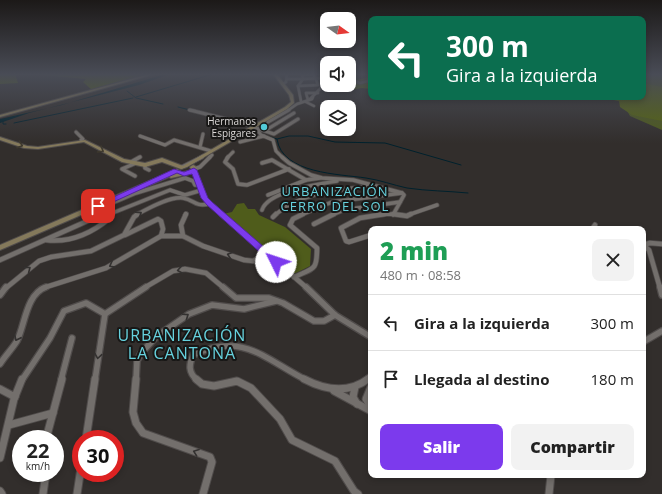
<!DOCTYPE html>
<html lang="es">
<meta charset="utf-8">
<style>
body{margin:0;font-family:"Open Sans",sans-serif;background:#f2f2f2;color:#222;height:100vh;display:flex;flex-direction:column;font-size:15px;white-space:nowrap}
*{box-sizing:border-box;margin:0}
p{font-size:13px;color:#767676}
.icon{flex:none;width:22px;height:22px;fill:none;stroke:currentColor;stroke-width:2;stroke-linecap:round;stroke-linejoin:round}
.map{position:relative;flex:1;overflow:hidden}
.side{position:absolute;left:368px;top:226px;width:278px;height:252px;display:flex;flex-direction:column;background:#fff;border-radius:8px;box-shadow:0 2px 6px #0003}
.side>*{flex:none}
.banner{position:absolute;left:368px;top:16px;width:278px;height:84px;border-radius:8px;box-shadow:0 2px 6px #0003;background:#0b6e4f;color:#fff;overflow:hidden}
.needle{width:26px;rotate:104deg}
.buttons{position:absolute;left:320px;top:12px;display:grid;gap:8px}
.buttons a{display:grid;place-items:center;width:36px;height:36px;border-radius:8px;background:#fff;box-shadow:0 2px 6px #0003;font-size:20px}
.speed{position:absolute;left:12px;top:430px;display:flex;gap:8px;font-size:20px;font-weight:700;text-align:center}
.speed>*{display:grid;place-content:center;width:52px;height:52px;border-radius:50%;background:#fff;box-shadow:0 2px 6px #0003;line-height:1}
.speed small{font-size:10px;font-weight:400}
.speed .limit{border:6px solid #d22;background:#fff;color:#111}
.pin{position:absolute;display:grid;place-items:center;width:34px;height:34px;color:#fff;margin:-17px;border-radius:8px;box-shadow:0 2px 6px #0006}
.me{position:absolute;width:44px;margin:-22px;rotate:311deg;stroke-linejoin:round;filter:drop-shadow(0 0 3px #0008)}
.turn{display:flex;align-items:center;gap:14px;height:84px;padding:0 12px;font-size:18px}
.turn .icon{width:52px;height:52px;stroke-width:2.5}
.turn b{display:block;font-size:28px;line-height:34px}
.round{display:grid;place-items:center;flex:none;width:42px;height:42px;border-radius:8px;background:#f2f2f2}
.head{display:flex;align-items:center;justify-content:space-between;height:68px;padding:0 12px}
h1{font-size:24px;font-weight:800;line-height:30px;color:#1e9e55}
.primary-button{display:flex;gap:8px;margin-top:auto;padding:8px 12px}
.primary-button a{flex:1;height:46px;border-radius:8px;background:#7c3aed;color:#fff;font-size:16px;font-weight:800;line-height:46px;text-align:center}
.primary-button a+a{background:#f2f2f2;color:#222}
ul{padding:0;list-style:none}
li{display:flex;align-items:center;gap:12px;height:56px;padding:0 12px;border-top:1px solid #e0e0e0}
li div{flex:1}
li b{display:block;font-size:15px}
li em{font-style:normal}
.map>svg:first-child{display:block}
.green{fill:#4f5c1b}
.forest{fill:#58680c}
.water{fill:#00212c}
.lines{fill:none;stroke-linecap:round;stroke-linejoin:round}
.stream{stroke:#00212c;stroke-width:1}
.street-far5-casing{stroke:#504c4b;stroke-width:3.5}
.street-far4-casing{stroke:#504c4b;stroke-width:4.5}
.street-far3-casing{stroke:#504c4b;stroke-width:5}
.street-far2-casing{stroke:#504c4b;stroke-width:6}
.street-far1-casing{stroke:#504c4b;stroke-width:8}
.street-casing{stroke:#504c4b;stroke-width:9}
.secondary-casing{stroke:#504c4b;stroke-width:2}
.street-far5{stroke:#736f6c;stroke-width:2.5}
.street-far4{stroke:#736f6c;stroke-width:3}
.street-far3{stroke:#736f6c;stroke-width:3.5}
.street-far2{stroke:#736f6c;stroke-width:4.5}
.street-far1{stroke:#736f6c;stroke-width:5.5}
.street{stroke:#736f6c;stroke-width:7}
.secondary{fill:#84795b;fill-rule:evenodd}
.oneway{stroke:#3e392e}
.oneway2{stroke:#333130}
.route{fill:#7c3aed;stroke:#51269a}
.poi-dot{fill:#52cbd8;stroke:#181716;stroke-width:1.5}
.labels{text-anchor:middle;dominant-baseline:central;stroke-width:4;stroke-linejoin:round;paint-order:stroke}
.far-poi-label{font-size:10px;fill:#dbd8d7;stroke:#181716;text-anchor:end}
.neighbourhood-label{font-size:13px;letter-spacing:1px;fill:#66d2de;stroke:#181716}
.near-neighbourhood-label{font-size:16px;letter-spacing:1px;fill:#66d2de;stroke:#181716}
</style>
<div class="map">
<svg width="662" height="494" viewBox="0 0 662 494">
<rect width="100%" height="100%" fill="#322e2c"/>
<g class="green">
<path d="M643 74H662V130L630 116 622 102 601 97H643Z"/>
<path d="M244 203 248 209H255L259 215 285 227 311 249 310 266 294 274 223 214 232 212 237 204Z"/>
</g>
<g class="forest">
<path d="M0 74H15L18 83 0 84Z"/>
<path d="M31 74H150L92 90 83 82 86 79Z"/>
<path d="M368 74H371V89L362 88 349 90 325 87 327 81V85H349V81L366 78Z"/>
<path d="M643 83 662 87V121L632 115 620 107 619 101 621 99 613 97H643Z"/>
</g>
<path class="water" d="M165 74H170L139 85 29 113 0 123V119L62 105Z"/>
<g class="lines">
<g class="stream">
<path d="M127 91 136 98 163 104"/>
<path d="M136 97 213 74"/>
<path d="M178 107 190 110"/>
<path d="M3 121V124H6"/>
<path d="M14 123 133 98"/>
<path d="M270 137 277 139C282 174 340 174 366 178 380 180 393 185 407 188 427 191 448 191 468 193"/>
<path d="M277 139 289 136H308L335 142 385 143 461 165"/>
</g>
<defs>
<g id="street-far5">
<path d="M302 75 314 74"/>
<path d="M287 79H303"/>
<path d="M303 79 327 78"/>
<path d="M349 79 360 83 368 81 370 74"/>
<path d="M283 84 286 82 287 74"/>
<path d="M298 86 318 85 314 74"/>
<path d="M310 99 327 82"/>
<path d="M308 100 306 93H318"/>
<path d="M301 101 298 86 303 79 302 74"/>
<path d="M306 102 314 106"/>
<path d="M189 110 195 111"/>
<path d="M287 111 297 104 312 99 313 97"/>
</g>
<g id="street-far4">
<path d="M190 110 238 122 274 134 298 119"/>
<path d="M268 122 289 110"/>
<path d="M256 128 261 135 273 140 276 151 283 158"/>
<path d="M266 130 294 113"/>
<path d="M76 132 83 139 81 140"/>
<path d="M140 136 165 145 174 140 211 151"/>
<path d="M240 142 264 136"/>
<path d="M200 147 203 134"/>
<path d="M200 158 203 156"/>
<path d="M209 158 212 155"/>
<path d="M227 158 233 152"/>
</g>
<g id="street-far3">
<path d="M228 157 225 162 233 169 238 184 247 185 289 169"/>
<path d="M282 157 289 163 311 175 322 178 353 180 402 193 404 195 393 215"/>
<path d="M131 162 140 157"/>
<path d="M262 163 272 160 306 180 320 178"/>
<path d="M145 165V168L149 170"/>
<path d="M182 167 202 157"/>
<path d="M194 169 200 167 210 157"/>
<path d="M194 170 205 198 222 215"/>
<path d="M135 176 122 169 136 163"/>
<path d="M268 195 306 180"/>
<path d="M103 207 136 193 185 178 193 181 195 185 200 184"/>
<path d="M262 210C268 191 319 184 337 181"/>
<path d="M115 212 170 190 185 195 202 190"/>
<path d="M101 215 104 214 108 215"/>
<path d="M136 215C147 209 170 196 183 198 195 200 194 207 209 204"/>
<path d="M185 215 186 214"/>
<path d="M275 215C301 192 338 190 372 186"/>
<path d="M301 215 332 202 402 193"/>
<path d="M332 215 344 210 400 202"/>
<path d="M378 215 389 214 402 215"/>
<path d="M408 215 437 205"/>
</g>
<g id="street-far2">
<path d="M221 214 307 288"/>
<path d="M393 214 407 216 411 214"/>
<path d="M273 217 276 214"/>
<path d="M314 224 334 214"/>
<path d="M592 229 595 225"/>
<path d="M125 235 158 219 161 221 163 229 161 236"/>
<path d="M371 235 349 242 346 241 341 228 360 218 385 214"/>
<path d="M183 236 181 225 186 214"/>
<path d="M46 240C70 243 92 233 110 218V216L105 214"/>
<path d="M643 245 649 250 660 288"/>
<path d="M643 245 650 243 662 244"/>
<path d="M0 260 103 214"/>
<path d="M294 277C314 268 317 271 317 248L290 225 293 219 303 214"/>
<path d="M6 288 39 261 51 257 91 251 124 235 134 217 138 214"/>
<path d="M43 288 106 268 161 236H183L203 246 244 260 253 261 267 254"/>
<path d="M144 288 173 271 185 269 206 273 224 288"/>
</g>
<g id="street-far1">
<path d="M223 287 236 298H269L283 303 314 321H324L335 315"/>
<path d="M306 287 335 315 371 337"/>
<path d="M660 287 662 295"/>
<path d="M0 295 6 287"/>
<path d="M643 342 662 331"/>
<path d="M0 364C5 356 12 349 17 341 25 325 26 294 46 287"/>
<path d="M22 380 50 338 64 311 86 303 105 314"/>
<path d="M61 380 72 338"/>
<path d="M95 380 105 314 146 287"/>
<path d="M136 380 137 361 141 353 157 336 189 314 212 305 244 309 276 301"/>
<path d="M197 380C188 372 189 365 193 355 244 332 263 358 306 380"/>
<path d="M366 380 371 376"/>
</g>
<g id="street">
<path d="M136 379 133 412 136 423 143 433 210 457 212 462 203 494"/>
<path d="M196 379 202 384 214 386 237 381 251 388 280 419 292 440 335 461 354 491 358 494"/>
<path d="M304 379C325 390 348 394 368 379"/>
<path d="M355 387 353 397 357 404"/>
<path d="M371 387 366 399 371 407"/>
<path d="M0 389 15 397"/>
<path d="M334 391 371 411"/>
<path d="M9 425 53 413"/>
<path d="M46 439 62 379"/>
<path d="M86 439 95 379"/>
<path d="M0 458 14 399 22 379"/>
<path d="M0 491 2 494"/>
<path d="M43 494 46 473"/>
<path d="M77 494 81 468"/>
<path d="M549 494 551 475"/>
</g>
<g id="secondary">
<path d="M149 74H155L0 117V115Z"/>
<path d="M273 74H277L293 95 294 103 287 109 187 167 181 169 162 162 145 167 122 162 84 142 38 149 24 148 0 140V137L27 146 38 147 85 140 124 159 145 163 162 158 183 166 285 107 291 102 289 95Z"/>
<path d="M193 165 195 166 197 169 194 173 171 178 169 177 0 250V245L175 170 177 169 180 171 176 173 190 171 191 169 190 167Z"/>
</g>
</defs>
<use href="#street-far5" class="street-far5-casing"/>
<use href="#street-far4" class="street-far4-casing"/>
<use href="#street-far3" class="street-far3-casing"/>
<use href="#street-far2" class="street-far2-casing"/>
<use href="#street-far1" class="street-far1-casing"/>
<use href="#street" class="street-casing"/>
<use href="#secondary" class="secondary-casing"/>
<use href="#street-far5" class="street-far5"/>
<use href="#street-far4" class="street-far4"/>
<use href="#street-far3" class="street-far3"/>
<use href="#street-far2" class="street-far2"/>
<use href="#street-far1" class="street-far1"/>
<use href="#street" class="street"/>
<use href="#secondary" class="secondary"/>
</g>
<defs><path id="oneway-chevron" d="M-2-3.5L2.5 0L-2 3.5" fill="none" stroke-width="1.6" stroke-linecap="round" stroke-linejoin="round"/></defs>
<g class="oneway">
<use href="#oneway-chevron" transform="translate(20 145) rotate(18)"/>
<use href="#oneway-chevron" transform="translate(101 150) rotate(30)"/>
</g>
<g class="oneway2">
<use href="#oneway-chevron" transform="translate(139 214) rotate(-33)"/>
<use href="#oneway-chevron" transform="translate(230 255) rotate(-162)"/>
<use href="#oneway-chevron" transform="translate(112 265) rotate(152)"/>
<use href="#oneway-chevron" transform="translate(28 269) rotate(-38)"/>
<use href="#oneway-chevron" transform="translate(180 270) rotate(170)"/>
<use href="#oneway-chevron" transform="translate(186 316) rotate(-34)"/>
<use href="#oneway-chevron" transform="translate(17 338) rotate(115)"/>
<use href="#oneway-chevron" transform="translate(98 356) rotate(99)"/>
<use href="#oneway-chevron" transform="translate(196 452) rotate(-160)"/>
</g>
<linearGradient id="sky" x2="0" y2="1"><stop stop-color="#1c1918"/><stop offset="0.52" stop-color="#494c56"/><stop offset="1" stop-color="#494c56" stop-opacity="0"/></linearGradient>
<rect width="662" height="143" fill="url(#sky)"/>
<path class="route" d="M194 168 197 170 208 198 212 202 279 260V264H273L207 205 201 198 192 174 184 176 177 173 100 208 94 206 174 169 184 172Z"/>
<circle class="poi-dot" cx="264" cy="127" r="4"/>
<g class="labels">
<g class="far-poi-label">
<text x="256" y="121">Hermanos<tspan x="256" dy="12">Espigares</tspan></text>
</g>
<g class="neighbourhood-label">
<text x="335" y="191">URBANIZACIÓN<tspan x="335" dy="15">CERRO DEL SOL</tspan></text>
</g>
<g class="near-neighbourhood-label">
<text x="182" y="335">URBANIZACIÓN<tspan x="182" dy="18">LA CANTONA</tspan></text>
</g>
</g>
</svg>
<div class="buttons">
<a><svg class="needle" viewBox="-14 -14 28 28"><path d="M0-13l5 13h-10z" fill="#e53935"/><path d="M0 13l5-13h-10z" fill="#767676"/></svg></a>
<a><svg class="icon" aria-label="sound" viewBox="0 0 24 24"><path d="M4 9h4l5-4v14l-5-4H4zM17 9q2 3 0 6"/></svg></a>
<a><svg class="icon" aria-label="layers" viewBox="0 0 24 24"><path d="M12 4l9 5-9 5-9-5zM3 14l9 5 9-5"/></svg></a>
</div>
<div class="speed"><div>22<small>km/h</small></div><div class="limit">30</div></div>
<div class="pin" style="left:98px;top:206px;background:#d93025"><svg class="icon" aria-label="arrive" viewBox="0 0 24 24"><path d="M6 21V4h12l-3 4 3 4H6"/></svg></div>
<svg class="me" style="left:276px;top:262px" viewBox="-20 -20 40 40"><circle r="19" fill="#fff"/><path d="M0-13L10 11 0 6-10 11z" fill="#7c3aed"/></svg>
<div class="banner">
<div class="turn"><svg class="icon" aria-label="left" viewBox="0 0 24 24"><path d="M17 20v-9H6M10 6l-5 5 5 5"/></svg><div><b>300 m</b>Gira a la izquierda</div></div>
</div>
<section class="side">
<div class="head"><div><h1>2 min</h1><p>480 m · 08:58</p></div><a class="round"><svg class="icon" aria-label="close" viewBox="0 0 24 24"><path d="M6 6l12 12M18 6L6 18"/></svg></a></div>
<ul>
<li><svg class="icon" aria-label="left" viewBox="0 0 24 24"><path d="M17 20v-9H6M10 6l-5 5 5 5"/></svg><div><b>Gira a la izquierda</b></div><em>300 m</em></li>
<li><svg class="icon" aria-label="arrive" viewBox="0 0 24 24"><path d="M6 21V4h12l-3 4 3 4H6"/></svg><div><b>Llegada al destino</b></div><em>180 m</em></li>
</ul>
<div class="primary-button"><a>Salir</a><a>Compartir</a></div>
</section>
</div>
